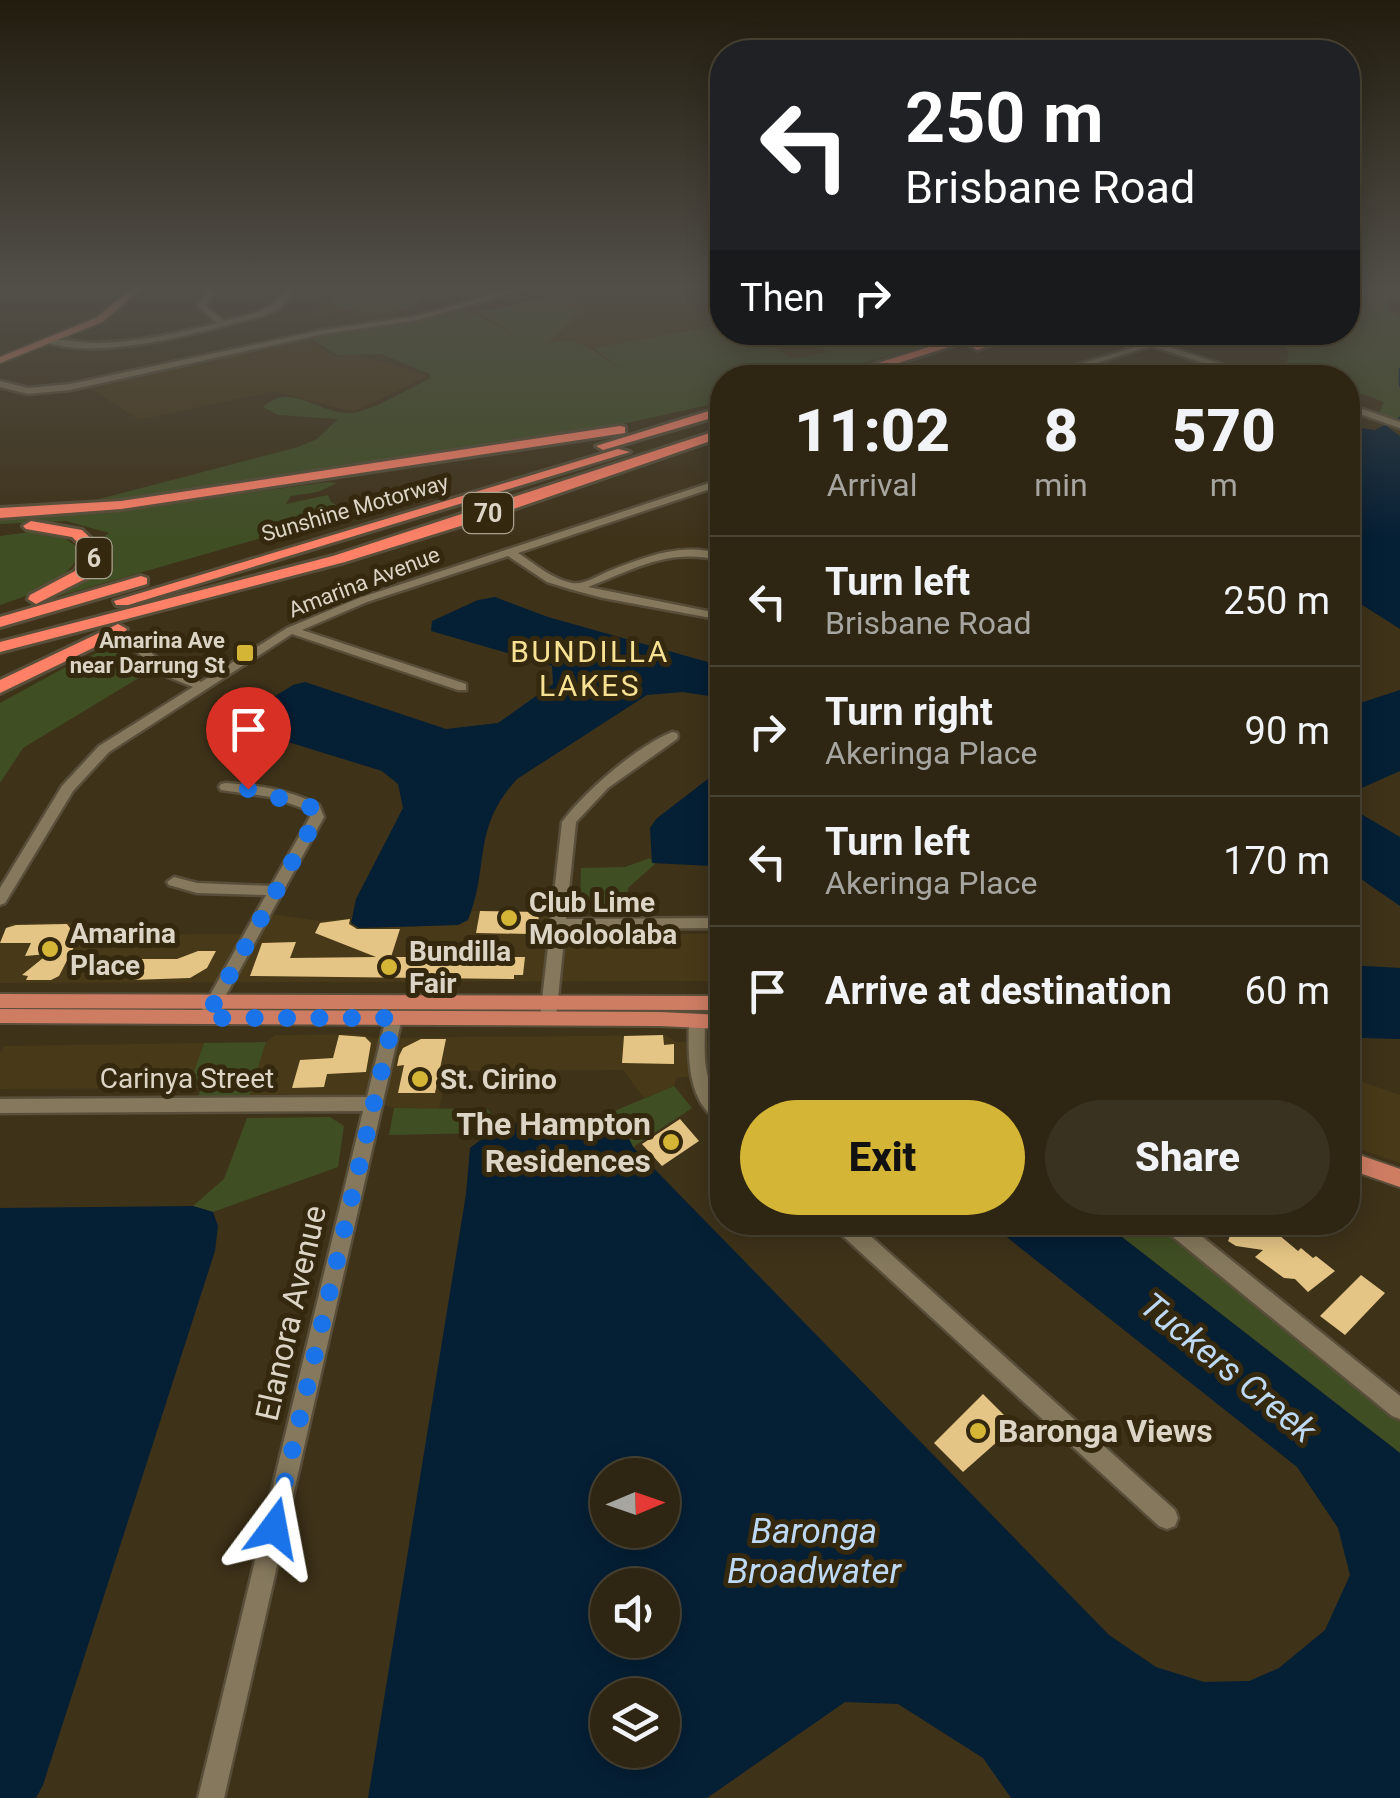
<!DOCTYPE html>
<style>
body{margin:0;font-family:Roboto,sans-serif;background:#3a3221;color:#f1f3f6;height:100vh;display:flex;flex-direction:column;font-size:38px;white-space:nowrap}
*{box-sizing:border-box;margin:0}
p{font-size:32px;color:#a7a5a0}
.icon{flex:none;width:55px;height:55px;fill:none;stroke:currentColor;stroke-width:2;stroke-linecap:round;stroke-linejoin:round}
.map{position:relative;flex:1;overflow:hidden}
.sheet{position:absolute;left:710px;top:365px;width:650px;height:870px;display:flex;flex-direction:column;background:#2e2613;border-radius:40px;box-shadow:0 5px 25px #0003,0 0 0 2px #494333}
.sheet>*{flex:none}
.top-card{position:absolute;left:710px;top:40px;width:650px;height:305px;border-radius:40px;box-shadow:0 5px 25px #0003,0 0 0 2px #494333;background:#202124;color:#fff;overflow:hidden}
.needle{width:65px;rotate:88deg}
.controls{position:absolute;left:590px;top:1458px;display:grid;gap:20px}
.controls a{display:grid;place-items:center;width:90px;height:90px;border-radius:50%;background:#2e2613;box-shadow:0 5px 25px #0003,0 0 0 2px #494333;font-size:50px}
.pin{position:absolute;display:grid;place-items:center;width:85px;height:85px;color:#fff;margin:-102px -42px;border-radius:50% 50% 50% 0;rotate:-45deg;box-shadow:0 0 10px #0007}
.pin .icon{rotate:45deg}
.me{position:absolute;width:110px;margin:-55px;rotate:13deg;stroke-linejoin:round;filter:drop-shadow(0 0 8px #0008)}
.turn{display:flex;align-items:center;gap:35px;height:210px;padding:0 30px;font-size:45px}
.turn .icon{width:130px;height:130px;stroke-width:2.5}
.turn b{display:block;font-size:70px;line-height:85px}
.then{display:flex;align-items:center;height:95px;padding:0 30px;background:#0003;gap:20px;font-size:38px}
.eta{display:flex;justify-content:space-evenly;align-items:center;height:170px;text-align:center}
.eta b{font-size:60px;font-weight:800;line-height:70px}
.cta{display:flex;gap:20px;margin-top:auto;padding:20px 30px}
.cta a{flex:1;height:115px;border-radius:60px;background:#d5b535;color:#111;font-size:40px;font-weight:800;line-height:115px;text-align:center}
.cta a+a{background:#3a3221;color:#f1f3f6}
ul{padding:0;list-style:none}
li{display:flex;align-items:center;gap:30px;height:130px;padding:0 30px;border-top:2px solid #494333}
li div{flex:1}
li b{display:block;font-size:38px}
li em{font-style:normal}
.map>svg:first-child{display:block}
.built{fill:#483918}
.green{fill:#404e24}
.water{fill:#051f35;fill-rule:evenodd}
.lines{fill:none;stroke-linecap:round;stroke-linejoin:round}
.stream{stroke:#051f35;stroke-width:2.5}
.building{fill:#e4c585}
.minor-casing{stroke:#584e39;stroke-width:5}
.major-casing{stroke:#584e39;stroke-width:4}
.highway-casing{stroke:#584e39;stroke-width:6}
.minor{fill:#85785c;fill-rule:evenodd}
.major{fill:#ce7d63;fill-rule:evenodd}
.highway{fill:#fe8167;fill-rule:evenodd}
.route{stroke:#1a73e8;stroke-width:18;stroke-dasharray:0 32.4}
.poi-dot{fill:#d5b535;stroke:#34280f;stroke-width:4}
.labels{text-anchor:middle;dominant-baseline:central;stroke-width:10;stroke-linejoin:round;paint-order:stroke}
.far-street-label{font-size:22px;fill:#dcd5c6;stroke:#34280f}
.far-poi-label{font-size:22px;font-weight:bold;fill:#dcd5c6;stroke:#34280f;text-anchor:end}
.shield{fill:#34280f;stroke:#aaa18f;stroke-width:2.5}
.shield-label{font-size:25px;font-weight:bold;fill:#dcd5c6}
.poi-label{font-size:28px;font-weight:bold;fill:#dcd5c6;stroke:#34280f;text-anchor:start}
.street-label{font-size:28px;fill:#dcd5c6;stroke:#34280f}
.neighbourhood-label{font-size:30px;letter-spacing:2.5px;fill:#f7e294;stroke:#34280f}
.near-poi-label{font-size:32px;font-weight:bold;fill:#dcd5c6;stroke:#34280f;text-anchor:end}
.near-street-label{font-size:32px;fill:#dcd5c6;stroke:#34280f}
.near-water-label{font-size:35px;font-style:italic;fill:#bdd9f4;stroke:#34280f}
</style>
<div class="map">
<svg width="1400" height="1798" viewBox="0 0 1400 1798">
<rect width="100%" height="100%" fill="#3e3219"/>
<g class="built">
<path d="M330 289H478L402 310 396 319 370 322 348 310 314 317Z"/>
<path d="M582 289H722V332L943 333 612 401 447 314 466 308 498 309Z"/>
<path d="M305 340 336 356 359 355 428 376 353 412 274 391 139 420 90 388Z"/>
<path d="M472 911H543L581 934H722V981L0 983V942L10 924 70 922 80 935 262 934 270 914 320 921 352 918 351 923 359 928 409 927 458 925 468 920Z"/>
<path d="M356 1034 375 1038 666 1035 676 1042H722V1073L676 1078 674 1086 644 1098 623 1070 447 1071 439 1109 394 1108 353 1097H249L266 1042 276 1035Z"/>
<path d="M204 1043 188 1088 0 1089V1053L4 1046Z"/>
<path d="M1357 1080 1400 1095V1163L1348 1145V1081Z"/>
</g>
<g class="green">
<path d="M342 289H415L426 296C409 317 354 316 331 303L333 295Z"/>
<path d="M1348 289H1400V295L1387 299 1388 310 1400 316V420L1379 413 1384 402 1348 389V378L1313 377 1286 368 1289 351 1273 333 1348 332Z"/>
<path d="M568 292 578 298 567 308 582 310 547 344C579 332 603 358 628 375L594 348 722 325V332L751 333 793 359 828 352 816 344 817 341 843 334C864 355 901 338 927 333 942 331 959 333 974 333L810 377 722 378V402L577 434 131 499 88 502 298 447 317 439 338 419 278 415 263 407C294 379 322 420 358 412 376 408 410 388 429 379L430 374 381 354 338 355 311 339 467 310 527 342 482 315V309H499Z"/>
<path d="M328 482 337 483 318 492 291 496 286 504 328 495 331 502 349 513 59 596 55 594C75 584 107 569 108 544L100 539 109 533 66 521 0 524V519L105 512Z"/>
<path d="M29 532C51 534 68 535 82 553 63 583 33 594 0 605V536Z"/>
<path d="M118 644 147 673 23 748 0 783V703L73 663Z"/>
<path d="M650 858 655 864 628 888 626 914H595L580 909 581 868 625 867Z"/>
<path d="M266 1042 249 1097H198L201 1088H188L204 1043Z"/>
<path d="M674 1086 692 1108 633 1147 624 1130 600 1117Z"/>
<path d="M394 1108 487 1109 501 1124 485 1133 389 1135Z"/>
<path d="M330 1117 344 1126 338 1167 213 1212 193 1206 224 1179 247 1118Z"/>
<path d="M1104 1223H1160L1400 1416V1453Z"/>
</g>
<g class="water">
<path d="M1385 425 1400 436V629L1348 596V426L1375 430Z"/>
<path d="M495 597 548 617 722 666V698L683 692 647 695 517 779C471 829 490 867 468 920L458 925 359 928 351 923 356 899 403 808 398 784 382 771 243 728 240 718 293 685 305 682 446 729 498 723 553 684 552 666 431 631 432 621 478 600Z"/>
<path d="M1400 690V771L1348 794V707Z"/>
<path d="M722 768V862L712 866 652 863 650 828 656 819Z"/>
<path d="M1348 796 1351 808 1400 837V906L1348 870Z"/>
<path d="M1348 965 1400 968V1039L1361 1038 1357 1080 1348 1081Z"/>
<path d="M600 1117 625 1130 633 1147 1109 1635 1156 1667 1204 1682 1249 1681 1279 1668 1325 1630 1350 1575 1338 1528 1297 1467 989 1223H1104L1400 1453V1798H1011L983 1758 898 1704 845 1702 707 1798H368L466 1194 470 1148 501 1124ZM608 1475H662V1530H608ZM608 1585H662V1640H608ZM608 1695H662V1750H608Z"/>
<path d="M193 1206 213 1212 218 1226 215 1251 43 1785 36 1798H0V1208Z"/>
</g>
<g class="lines">
<g class="stream">
<path d="M1400 369V386"/>
<path d="M1384 428 1400 418"/>
</g>
</g>
<g class="building">
<path d="M480 911 539 912 538 925 530 934 476 933Z"/>
<path d="M350 919 349 924 357 929H400L391 957H525L523 975H514V979L250 976 262 943 296 942 290 958 376 957 315 933 320 923Z"/>
<path d="M67 924 78 939 59 976 51 980H26L28 976 22 975 48 954 25 956 31 943H0L6 928 16 925Z"/>
<path d="M198 951H216L207 968 190 978 131 980 140 959H177Z"/>
<path d="M339 1035 365 1037 371 1043 366 1072 327 1074 324 1087 292 1088 300 1060 333 1058Z"/>
<path d="M663 1035 664 1045 674 1044V1064L622 1063 624 1036Z"/>
<path d="M421 1039H446L435 1093H398L404 1065 397 1066 399 1056 403 1048Z"/>
<path d="M680 1119 699 1141 662 1166 642 1144Z"/>
<path d="M1211 1222H1276L1273 1230 1298 1251 1301 1248 1313 1258 1316 1256 1335 1271 1308 1292 1295 1279 1284 1278 1255 1257 1263 1250 1236 1246 1228 1241 1230 1236Z"/>
<path d="M1361 1275 1385 1293 1345 1335 1320 1316Z"/>
<path d="M983 1394 1015 1426 963 1472 934 1443Z"/>
</g>
<g class="lines">
<defs>
<g id="minor">
<path d="M210 289H217L206 306 224 321C251 314 269 313 287 289H294C290 295 285 303 280 308 265 318 244 320 228 325 178 338 91 360 43 341 59 337 81 343 98 343 138 342 179 333 217 323L198 306Z"/>
<path d="M513 289H526L418 320 323 334 70 390 28 394 0 387V381L28 388 70 384 323 330 417 316Z"/>
<path d="M1167 332H1178L1162 340 1161 344 1263 378H1249L1151 346 1049 378H1035L1154 341 1155 337Z"/>
<path d="M1348 404 1400 422V428L1348 410Z"/>
<path d="M722 479V485L518 553C535 564 552 579 572 583 584 585 598 576 609 571 645 557 684 541 722 555V561C670 547 637 568 588 587L722 614V620L603 598 573 590 547 582 508 556 367 602 302 630 466 684V690H458L292 634 109 752 73 791 5 903 0 905V888L62 786 99 746 193 687 161 674 134 649V645H142L169 668 201 682 287 628 359 598Z"/>
<path d="M672 732 677 733 678 736 677 739 608 788 576 822 566 919 722 918V928L565 929 556 1018 554 1022H542L540 1018 562 822C585 791 636 747 672 732Z"/>
<path d="M226 783C258 785 290 790 319 805L324 817 216 1013 214 1017H202L200 1013 266 895 197 893 169 885 167 882 174 877 197 883 271 886 310 817 308 810 271 797 221 790 219 787 221 784Z"/>
<path d="M394 1012 400 1014 402 1018 224 1798H198L363 1111 0 1113V1099L367 1097 386 1018 388 1014Z"/>
<path d="M697 1014 703 1016 705 1020C705 1039 703 1059 708 1077 714 1098 723 1099 722 1122 686 1106 688 1052 689 1020L691 1016Z"/>
<path d="M832 1222H855L1175 1510 1178 1518 1175 1526 1167 1529 1159 1526 834 1228Z"/>
<path d="M1160 1222H1184L1400 1396V1419L1392 1416 1162 1228Z"/>
</g>
<g id="major">
<path d="M131 289H141L102 322 0 363V357L96 318Z"/>
<path d="M0 994 722 996V1010L0 1008Z"/>
<path d="M0 1009 660 1012 722 1015V1029L660 1026 0 1023Z"/>
<path d="M1348 1151 1400 1169V1187L1348 1169Z"/>
</g>
<g id="highway">
<path d="M977 332H996L851 378H830Z"/>
<path d="M1010 332H1029L977 350 971 346Z"/>
<path d="M722 407V415L603 450 596 446Z"/>
<path d="M620 426 625 427V433L121 509 0 518V508L121 501Z"/>
<path d="M722 429V437L496 515 345 562 0 652V642L333 556Z"/>
<path d="M618 449 630 452 128 605H116L114 601Z"/>
<path d="M31 521 82 530 102 549 87 578 36 604 28 599 30 595 75 571 86 550 72 537 26 529 23 526Z"/>
<path d="M141 576 147 578V584L0 627V617Z"/>
<path d="M118 624 127 629 124 633 0 693V680Z"/>
</g>
</defs>
<use href="#minor" class="minor-casing"/>
<use href="#major" class="major-casing"/>
<use href="#highway" class="highway-casing"/>
<use href="#minor" class="minor"/>
<use href="#major" class="major"/>
<use href="#highway" class="highway"/>
</g>
<linearGradient id="sky" x2="0" y2="1"><stop stop-color="#221c0e"/><stop offset="0.53" stop-color="#524f49"/><stop offset="1" stop-color="#524f49" stop-opacity="0"/></linearGradient>
<rect width="1400" height="541" fill="url(#sky)"/>
<g class="lines">
<path class="route" d="M248 789 314 808 317 817 206 1018H394L274 1528"/>
</g>
<g class="poi-dot">
<rect x="235" y="643" width="20" height="20" rx="5"/>
<circle cx="509" cy="918" r="10"/>
<circle cx="50" cy="949" r="10"/>
<circle cx="389" cy="967" r="10"/>
<circle cx="420" cy="1079" r="10"/>
<circle cx="671" cy="1142" r="10"/>
<circle cx="978" cy="1431" r="10"/>
</g>
<g class="labels">
<g class="far-street-label">
<text transform="translate(355 508) rotate(-16)">Sunshine Motorway</text>
<text transform="translate(364 582) rotate(-21)">Amarina Avenue</text>
</g>
<g class="far-poi-label">
<text x="225" y="640">Amarina Ave<tspan x="225" dy="25">near Darrung St</tspan></text>
</g>
<g class="shield">
<rect x="463" y="493" width="50" height="40" rx="8"/>
<rect x="76.5" y="538" width="35" height="40" rx="8"/>
</g>
<g class="shield-label">
<text x="488" y="513">70</text>
<text x="94" y="558">6</text>
</g>
<g class="poi-label">
<text x="529" y="902">Club Lime<tspan x="529" dy="32">Mooloolaba</tspan></text>
<text x="70" y="933">Amarina<tspan x="70" dy="32">Place</tspan></text>
<text x="409" y="951">Bundilla<tspan x="409" dy="32">Fair</tspan></text>
<text x="440" y="1079">St. Cirino</text>
</g>
<g class="street-label">
<text x="187" y="1078">Carinya Street</text>
</g>
<g class="neighbourhood-label">
<text x="590" y="651">BUNDILLA<tspan x="590" dy="34">LAKES</tspan></text>
</g>
<g class="near-poi-label">
<text x="651" y="1124">The Hampton<tspan x="651" dy="37">Residences</tspan></text>
<text x="998" y="1431" text-anchor="start">Baronga Views</text>
</g>
<g class="near-street-label">
<text transform="translate(291 1313) rotate(-77)">Elanora Avenue</text>
</g>
<g class="near-water-label">
<text transform="translate(1228 1368) rotate(39)">Tuckers Creek</text>
<text x="814" y="1531">Baronga<tspan x="814" dy="40">Broadwater</tspan></text>
</g>
</g>
</svg>
<div class="controls">
<a><svg class="needle" viewBox="-14 -14 28 28"><path d="M0-13l5 13h-10z" fill="#e53935"/><path d="M0 13l5-13h-10z" fill="#a7a5a0"/></svg></a>
<a><svg class="icon" aria-label="sound" viewBox="0 0 24 24"><path d="M4 9h4l5-4v14l-5-4H4zM17 9q2 3 0 6"/></svg></a>
<a><svg class="icon" aria-label="layers" viewBox="0 0 24 24"><path d="M12 4l9 5-9 5-9-5zM3 14l9 5 9-5"/></svg></a>
</div>
<div class="pin" style="left:248px;top:789px;background:#d93025"><svg class="icon" aria-label="arrive" viewBox="0 0 24 24"><path d="M6 21V4h12l-3 4 3 4H6"/></svg></div>
<svg class="me" style="left:274px;top:1528px" viewBox="-20 -20 40 40"><path d="M0-17L14 15 0 8-14 15z" fill="#1a73e8" stroke="#fff" stroke-width="4"/></svg>
<div class="top-card">
<div class="turn"><svg class="icon" aria-label="left" viewBox="0 0 24 24"><path d="M17 20v-9H6M10 6l-5 5 5 5"/></svg><div><b>250 m</b>Brisbane Road</div></div>
<div class="then">Then<svg class="icon" aria-label="right" viewBox="0 0 24 24"><path d="M7 20v-9h11M14 6l5 5-5 5"/></svg></div>
</div>
<section class="sheet">
<div class="eta">
<div><b>11:02</b><p>Arrival</p></div>
<div><b>8</b><p>min</p></div>
<div><b>570</b><p>m</p></div>
</div>
<ul>
<li><svg class="icon" aria-label="left" viewBox="0 0 24 24"><path d="M17 20v-9H6M10 6l-5 5 5 5"/></svg><div><b>Turn left</b><p>Brisbane Road</p></div><em>250 m</em></li>
<li><svg class="icon" aria-label="right" viewBox="0 0 24 24"><path d="M7 20v-9h11M14 6l5 5-5 5"/></svg><div><b>Turn right</b><p>Akeringa Place</p></div><em>90 m</em></li>
<li><svg class="icon" aria-label="left" viewBox="0 0 24 24"><path d="M17 20v-9H6M10 6l-5 5 5 5"/></svg><div><b>Turn left</b><p>Akeringa Place</p></div><em>170 m</em></li>
<li><svg class="icon" aria-label="arrive" viewBox="0 0 24 24"><path d="M6 21V4h12l-3 4 3 4H6"/></svg><div><b>Arrive at destination</b></div><em>60 m</em></li>
</ul>
<div class="cta"><a>Exit</a><a>Share</a></div>
</section>
</div>
